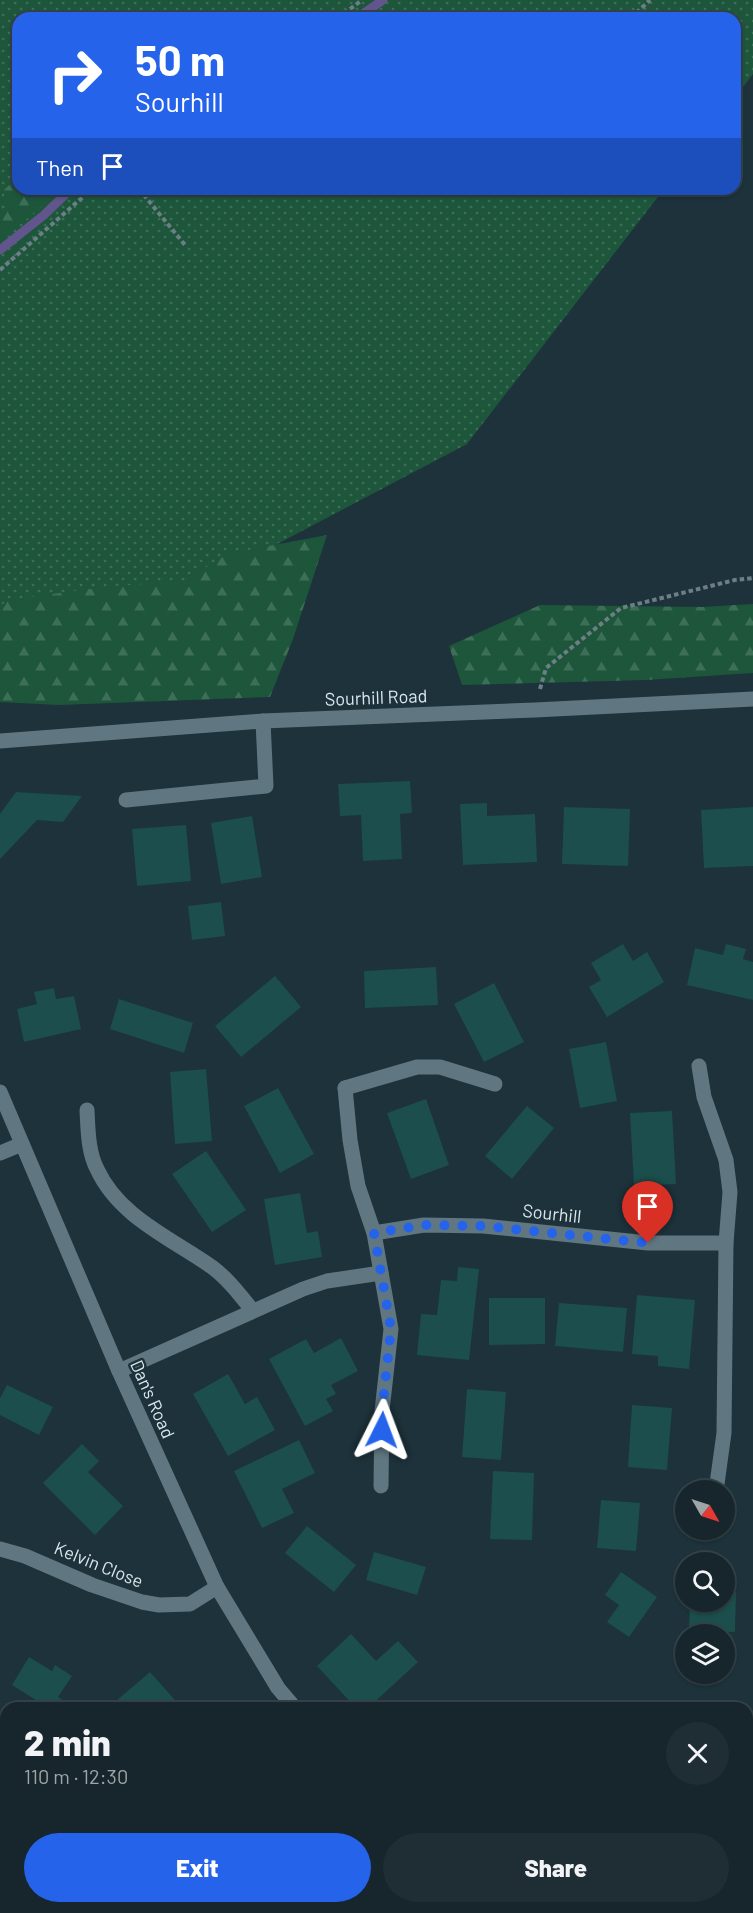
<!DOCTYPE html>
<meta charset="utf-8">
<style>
body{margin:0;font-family:Barlow,sans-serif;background:#1f2e34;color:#f1f3f6;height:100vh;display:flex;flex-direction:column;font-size:22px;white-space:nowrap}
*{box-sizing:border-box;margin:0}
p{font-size:20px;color:#9ea5a9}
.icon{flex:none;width:33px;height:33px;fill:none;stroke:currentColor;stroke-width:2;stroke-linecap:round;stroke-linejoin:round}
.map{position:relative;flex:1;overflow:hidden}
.panel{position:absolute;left:0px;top:1702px;width:753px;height:212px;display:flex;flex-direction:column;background:#16262c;border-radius:18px 18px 0 0;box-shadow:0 2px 4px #0004,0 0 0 2px #354348}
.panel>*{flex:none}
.top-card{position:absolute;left:12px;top:12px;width:729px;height:183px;border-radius:18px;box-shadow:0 2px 4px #0004,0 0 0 2px #354348;background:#2563eb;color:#fff;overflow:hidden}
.needle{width:39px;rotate:129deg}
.buttons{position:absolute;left:675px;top:1480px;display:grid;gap:12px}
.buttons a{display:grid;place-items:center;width:60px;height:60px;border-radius:50%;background:#16262c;box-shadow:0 2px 4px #0004,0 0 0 2px #354348;font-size:30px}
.pin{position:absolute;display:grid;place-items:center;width:51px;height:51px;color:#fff;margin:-62px -26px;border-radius:50% 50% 50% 0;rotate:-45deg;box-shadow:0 0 6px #0007}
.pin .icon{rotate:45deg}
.me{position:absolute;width:66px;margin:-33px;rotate:3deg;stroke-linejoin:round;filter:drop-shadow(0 0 4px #0008)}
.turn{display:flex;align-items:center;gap:21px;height:126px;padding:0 24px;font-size:27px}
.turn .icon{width:78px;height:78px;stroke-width:2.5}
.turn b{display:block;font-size:42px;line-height:51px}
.then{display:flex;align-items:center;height:57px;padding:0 24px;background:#0003;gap:12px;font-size:22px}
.round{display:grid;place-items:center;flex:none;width:63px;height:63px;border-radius:32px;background:#1f2e34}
.overview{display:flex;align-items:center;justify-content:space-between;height:102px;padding:0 24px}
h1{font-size:36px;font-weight:800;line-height:45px}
.button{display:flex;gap:12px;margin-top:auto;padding:12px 24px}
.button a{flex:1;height:69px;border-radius:36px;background:#2563eb;color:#fff;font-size:24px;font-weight:800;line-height:69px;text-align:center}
.button a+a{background:#1f2e34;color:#f1f3f6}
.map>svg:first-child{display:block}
.grass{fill:url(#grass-dots)}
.forest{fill:url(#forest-firs)}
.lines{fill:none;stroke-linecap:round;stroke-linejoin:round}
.stream{stroke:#62548c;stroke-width:9}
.building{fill:#1b4e4c}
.path{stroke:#6d7f86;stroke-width:4;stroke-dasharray:4.5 3;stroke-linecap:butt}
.service{stroke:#607781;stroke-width:15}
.minor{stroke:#607781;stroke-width:15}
.tertiary{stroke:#607781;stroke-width:15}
.route{stroke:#2563eb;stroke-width:10;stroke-dasharray:0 18}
.labels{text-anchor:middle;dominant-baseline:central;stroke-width:5;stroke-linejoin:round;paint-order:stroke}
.street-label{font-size:18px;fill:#dae7ed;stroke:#1d323b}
</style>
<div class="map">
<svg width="753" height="1913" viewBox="0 0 753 1913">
<defs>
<pattern id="grass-dots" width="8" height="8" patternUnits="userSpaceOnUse" patternTransform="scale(1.5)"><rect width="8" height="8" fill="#1d563a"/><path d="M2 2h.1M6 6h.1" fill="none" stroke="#3d6e57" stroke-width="1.8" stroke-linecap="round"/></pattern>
<pattern id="forest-firs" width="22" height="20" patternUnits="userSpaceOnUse" patternTransform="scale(1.5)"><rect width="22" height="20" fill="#1d563a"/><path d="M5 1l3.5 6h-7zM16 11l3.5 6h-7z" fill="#3d6e57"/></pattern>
</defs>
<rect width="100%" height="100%" fill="#1d323b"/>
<path class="grass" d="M0 0H753V74L735 97V18H18V189H664L467 444 8 686 0 685Z"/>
<g class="forest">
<path d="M18 177V189H61L0 242V214L6 212 4 190Z"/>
<path d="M327 535 293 639 270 697 59 705 0 702V605L14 599 112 586 183 582 227 554Z"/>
<path d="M753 604V673L646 680 462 685 449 646 540 605 702 607Z"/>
</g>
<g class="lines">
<g class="stream">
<path d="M357 18 383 0"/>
<path d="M0 250 44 215 71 189"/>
</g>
</g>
<g class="building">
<path d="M410 781 412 813 400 814 402 859 363 861 361 815 340 816 338 784Z"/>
<path d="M16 792 82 796 63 822 37 820 0 859V814Z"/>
<path d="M487 803V816L535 814 537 862 463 865 460 804Z"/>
<path d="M564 807 630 809 628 866 562 864Z"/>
<path d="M753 807V866L704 868 701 810Z"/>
<path d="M252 816 262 877 221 884 211 823Z"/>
<path d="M186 825 191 881 137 886 132 829Z"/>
<path d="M221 902 225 936 192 940 188 906Z"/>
<path d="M623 944 633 961 647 952 664 982 607 1017 589 987 601 980 591 963Z"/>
<path d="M726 944 746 949 743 959 753 962V1000L687 985 695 948 723 955Z"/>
<path d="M436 967 438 1005 365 1008 364 971Z"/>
<path d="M275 976 301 1007 241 1057 215 1026Z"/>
<path d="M494 983 524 1042 484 1062 454 1004Z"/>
<path d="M54 988 56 999 74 996 81 1029 24 1042 17 1009 37 1004 34 992Z"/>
<path d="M119 999 193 1023 184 1053 110 1029Z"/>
<path d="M606 1042 617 1101 580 1108 569 1049Z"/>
<path d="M206 1069 212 1141 175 1144 170 1072Z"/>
<path d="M278 1088 314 1154 280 1173 244 1106Z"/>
<path d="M426 1099 449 1165 411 1179 387 1113Z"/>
<path d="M527 1106 554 1128 512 1179 485 1156Z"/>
<path d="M672 1111 676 1184 634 1186 630 1113Z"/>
<path d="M206 1151 246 1210 212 1232 172 1174Z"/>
<path d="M300 1193 307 1233 318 1231 322 1257 275 1265 264 1199Z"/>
<path d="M458 1267 479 1269 469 1360 417 1355 421 1314 437 1315 441 1280 457 1281Z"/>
<path d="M637 1295 695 1300 689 1369 658 1366V1356L632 1354Z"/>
<path d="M489 1298H545V1344L489 1345Z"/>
<path d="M559 1303 627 1308 623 1352 555 1346Z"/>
<path d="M341 1338 358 1371 331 1385 336 1394 326 1399 333 1411 305 1426 269 1359 306 1339 314 1353Z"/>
<path d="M228 1374 245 1404 257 1397 275 1430 228 1456 193 1394Z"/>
<path d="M7 1385 53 1407 39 1435 0 1415V1398Z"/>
<path d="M467 1389 506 1392 501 1460 462 1457Z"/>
<path d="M632 1405 672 1408 667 1470 628 1467Z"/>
<path d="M299 1440 315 1473 282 1489 294 1513 262 1528 234 1471Z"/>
<path d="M82 1444 99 1461 88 1472 123 1506 95 1535 43 1483Z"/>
<path d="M493 1471 534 1473 532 1540 490 1539Z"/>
<path d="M601 1500 640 1503 636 1551 597 1548Z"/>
<path d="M307 1526 356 1565 334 1592 285 1553Z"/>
<path d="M374 1552 426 1567 417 1595 366 1580Z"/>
<path d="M621 1572 657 1597 629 1637 607 1622 619 1605 605 1595Z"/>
<path d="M724 1592H736L735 1632 689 1631 690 1602H724Z"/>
<path d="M351 1634 376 1661 398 1641 418 1662 368 1708H356L317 1666Z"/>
<path d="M29 1657 52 1671 55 1665 72 1676 58 1697 69 1704 66 1708H39L42 1704 12 1685Z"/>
<path d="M150 1672 182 1708H123L116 1701Z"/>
<path d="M421 1700 429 1708H412Z"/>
<path d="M288 1908H329L324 1913H293Z"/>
<path d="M550 1908H582L577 1913H555Z"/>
</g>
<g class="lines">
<g class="path">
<path d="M338 18 362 0"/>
<path d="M631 18 650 0"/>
<path d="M139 189 185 245"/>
<path d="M0 270 92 189"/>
<path d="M540 689 546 668 621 608 735 580 753 578"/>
</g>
<g class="service">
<path d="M126 800 266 786 263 721"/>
<path d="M345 1088 417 1067H440L495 1084"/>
</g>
<g class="minor">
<path d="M345 1088 350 1140 358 1186 374 1233 391 1329 382 1411 381 1486"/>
<path d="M87 1110C88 1129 88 1152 97 1169 119 1217 171 1238 212 1267 228 1279 240 1295 253 1311"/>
<path d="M0 1153 22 1144"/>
<path d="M374 1233 424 1225 483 1226 648 1243H726L730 1192 726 1160 704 1097 699 1066"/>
<path d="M119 1371 303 1289 327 1281 381 1273"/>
<path d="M716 1491 724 1433 726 1243"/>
<path d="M0 1549 25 1556 92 1585 142 1602 159 1605 190 1604 217 1587"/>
</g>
<g class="tertiary">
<path d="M0 741 263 721 535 710 753 699"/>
<path d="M0 1092 119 1371 217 1587 278 1688 295 1708"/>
<path d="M469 1908 473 1913"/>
</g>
</g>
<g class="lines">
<path class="route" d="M382 1430V1412L391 1329 374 1233 424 1225 483 1226 648 1243"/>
</g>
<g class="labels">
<g class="street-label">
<text transform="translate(376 697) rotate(-2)">Sourhill Road</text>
<text transform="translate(552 1213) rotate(6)">Sourhill</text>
<text transform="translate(153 1399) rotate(66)">Dan's Road</text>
<text transform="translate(99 1564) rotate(22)">Kelvin Close</text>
</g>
</g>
</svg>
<div class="buttons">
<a><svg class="needle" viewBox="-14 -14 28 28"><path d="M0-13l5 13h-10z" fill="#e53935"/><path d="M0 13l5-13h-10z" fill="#9ea5a9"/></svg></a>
<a><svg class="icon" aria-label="search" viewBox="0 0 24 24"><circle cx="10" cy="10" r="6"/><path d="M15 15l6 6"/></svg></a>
<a><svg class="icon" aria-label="layers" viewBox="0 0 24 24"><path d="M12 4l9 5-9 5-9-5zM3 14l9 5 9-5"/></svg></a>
</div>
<div class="pin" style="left:648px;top:1243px;background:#d93025"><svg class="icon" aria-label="arrive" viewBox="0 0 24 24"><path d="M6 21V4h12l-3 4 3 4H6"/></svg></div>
<svg class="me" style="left:382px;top:1430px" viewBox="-20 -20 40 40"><path d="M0-17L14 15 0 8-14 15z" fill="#2563eb" stroke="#fff" stroke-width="4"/></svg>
<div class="top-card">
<div class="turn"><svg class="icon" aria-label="right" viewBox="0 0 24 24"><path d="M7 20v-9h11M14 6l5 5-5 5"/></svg><div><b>50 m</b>Sourhill</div></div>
<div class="then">Then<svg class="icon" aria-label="arrive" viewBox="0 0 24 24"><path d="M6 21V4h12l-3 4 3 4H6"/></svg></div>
</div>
<section class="panel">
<div class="overview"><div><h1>2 min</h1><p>110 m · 12:30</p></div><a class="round"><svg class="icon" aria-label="close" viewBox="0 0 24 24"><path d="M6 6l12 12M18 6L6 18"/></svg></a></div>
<div class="button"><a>Exit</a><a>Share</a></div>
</section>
</div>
